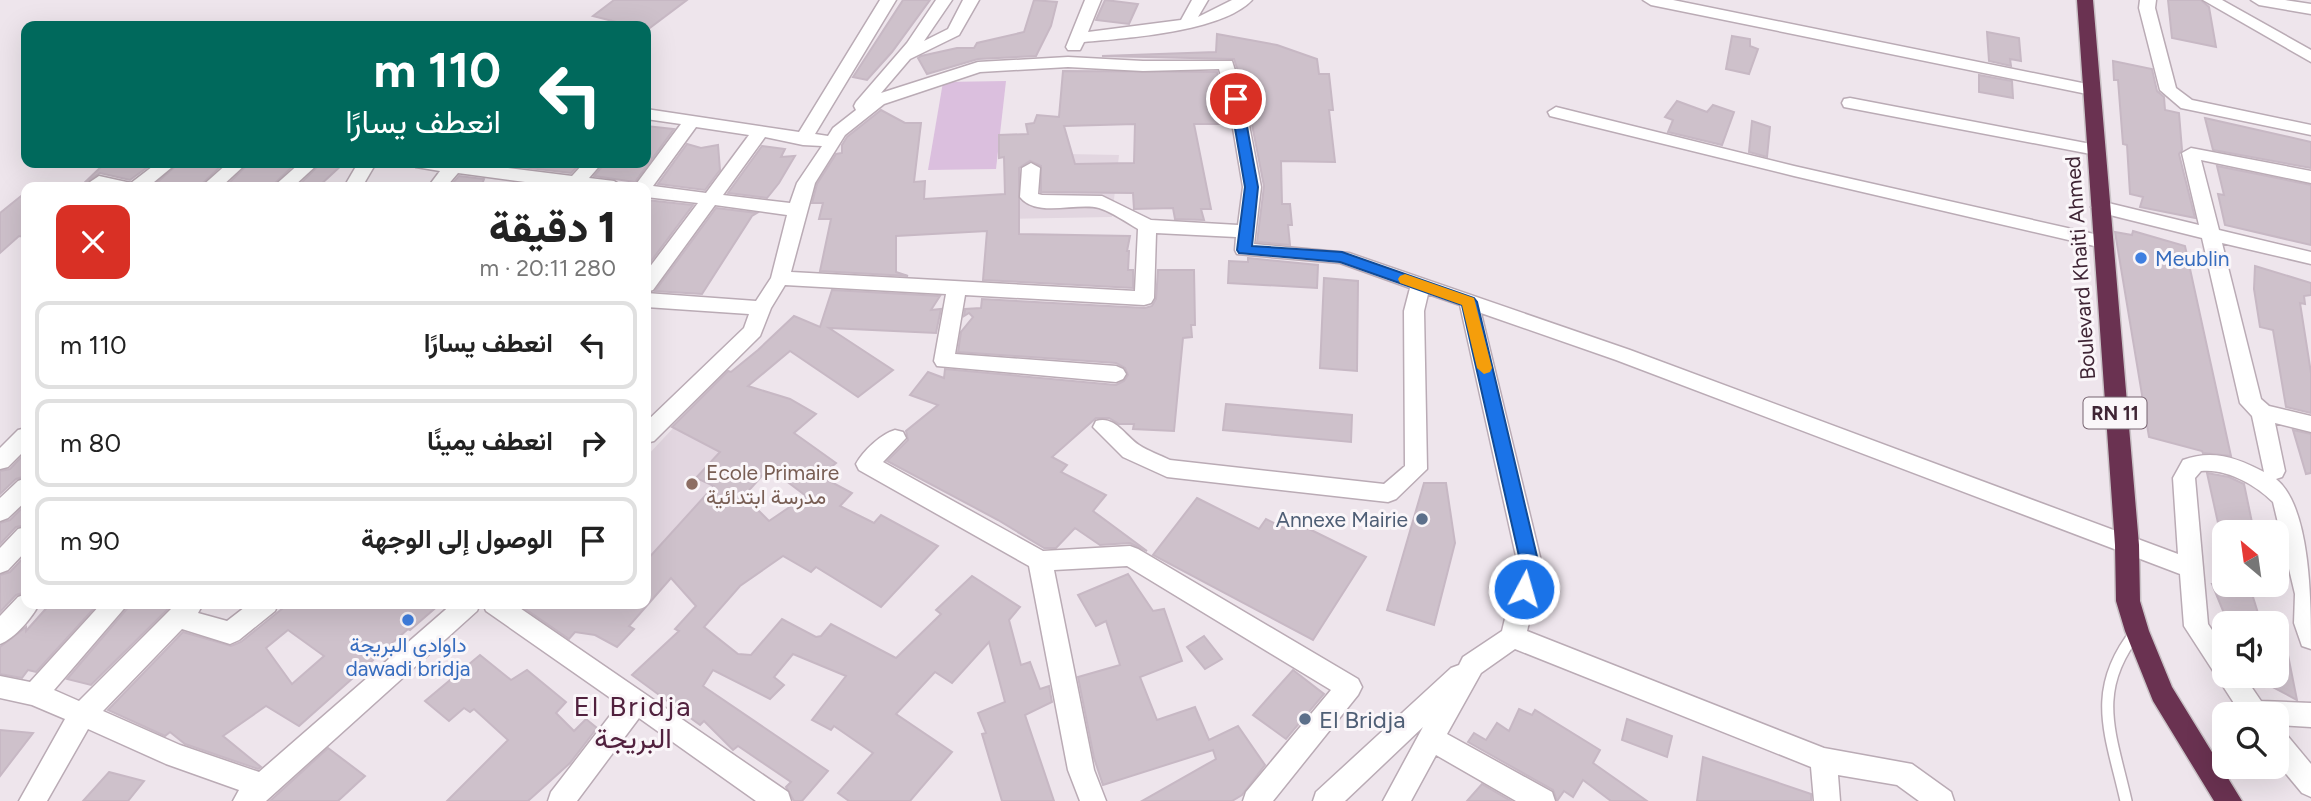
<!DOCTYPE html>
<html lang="ar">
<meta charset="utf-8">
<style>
body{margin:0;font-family:Figtree,Vazirmatn,sans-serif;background:#f2f2f2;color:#222;direction:rtl;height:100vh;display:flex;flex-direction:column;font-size:26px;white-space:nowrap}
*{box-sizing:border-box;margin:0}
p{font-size:23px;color:#767676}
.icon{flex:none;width:38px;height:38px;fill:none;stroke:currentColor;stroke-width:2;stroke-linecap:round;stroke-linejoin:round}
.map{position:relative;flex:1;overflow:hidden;direction:ltr}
.panel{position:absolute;left:21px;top:182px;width:630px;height:427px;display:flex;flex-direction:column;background:#fff;border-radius:14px;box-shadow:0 7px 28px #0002;direction:rtl}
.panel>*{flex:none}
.guide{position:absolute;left:21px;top:21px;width:630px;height:147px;border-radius:14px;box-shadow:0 7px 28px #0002;direction:rtl;background:#00695c;color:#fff;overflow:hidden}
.needle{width:46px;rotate:331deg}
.tools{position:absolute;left:2212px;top:520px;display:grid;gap:14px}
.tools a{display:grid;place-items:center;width:77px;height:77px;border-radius:14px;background:#fff;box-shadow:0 7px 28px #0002;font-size:35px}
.pin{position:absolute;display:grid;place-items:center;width:60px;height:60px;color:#fff;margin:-30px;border:4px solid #fff;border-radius:50%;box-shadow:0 2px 7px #0007}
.me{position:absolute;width:77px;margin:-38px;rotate:6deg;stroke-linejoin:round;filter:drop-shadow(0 0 5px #0008)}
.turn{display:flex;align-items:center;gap:24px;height:147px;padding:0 35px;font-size:32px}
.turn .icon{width:91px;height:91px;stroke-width:2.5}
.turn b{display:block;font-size:49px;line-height:60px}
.round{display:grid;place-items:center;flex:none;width:74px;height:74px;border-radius:14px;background:#f2f2f2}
.head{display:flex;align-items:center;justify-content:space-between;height:119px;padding:0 35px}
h1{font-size:42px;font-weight:800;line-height:52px}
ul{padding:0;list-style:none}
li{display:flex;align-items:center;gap:21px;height:88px;margin:0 14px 10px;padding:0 21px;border:4px solid #e0e0e0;border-radius:14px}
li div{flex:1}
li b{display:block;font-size:26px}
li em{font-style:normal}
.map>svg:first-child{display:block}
.built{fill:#e2d6e0}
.green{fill:#dbbfde}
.building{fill:#cec1cb;stroke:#c7b8c4;stroke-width:2;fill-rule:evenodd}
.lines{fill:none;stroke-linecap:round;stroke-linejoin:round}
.lane-casing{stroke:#baabb5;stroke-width:14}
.street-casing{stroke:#baabb5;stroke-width:3}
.highway-casing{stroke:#c9c2c6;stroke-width:3}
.lane{stroke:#fff;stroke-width:11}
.street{fill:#fff;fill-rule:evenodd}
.highway{fill:#6a3251;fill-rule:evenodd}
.route{fill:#1a73e8;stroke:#114b97;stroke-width:2}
.slow{fill:#f59e0b}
.shop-dot{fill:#3f7fe0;stroke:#faf6f9;stroke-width:2.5}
.education-dot{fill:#8d6e63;stroke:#faf6f9;stroke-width:2.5}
.service-dot{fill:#5c6f8a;stroke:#faf6f9;stroke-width:2.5}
.labels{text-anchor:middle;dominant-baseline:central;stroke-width:6;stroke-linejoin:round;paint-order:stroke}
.shield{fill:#faf6f9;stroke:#776470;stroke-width:2}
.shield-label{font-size:19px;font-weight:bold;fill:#3f2535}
.shop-label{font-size:21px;fill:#366cbe;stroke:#faf6f9;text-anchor:start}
.street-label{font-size:21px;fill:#3f2535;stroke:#faf6f9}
.education-label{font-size:21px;fill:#785e54;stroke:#faf6f9;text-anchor:start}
.service-label{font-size:21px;fill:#4e5e75;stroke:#faf6f9;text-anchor:end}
.near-service-label{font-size:24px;fill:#4e5e75;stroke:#faf6f9;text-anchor:start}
.near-quarter-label{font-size:28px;letter-spacing:2px;fill:#51213e;stroke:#faf6f9}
</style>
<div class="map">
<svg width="2311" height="801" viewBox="0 0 2311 801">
<rect width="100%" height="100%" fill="#eee5ec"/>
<g class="built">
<path d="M1012 153 1119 155 1112 217 1000 219Z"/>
<path d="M678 423 763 458 650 585 646 583V457Z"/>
</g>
<path class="green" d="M1006 81 996 169 928 170 943 82Z"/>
<g class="building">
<path d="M614 0H687L647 30 646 26H632L593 16Z"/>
<path d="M903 0H930L892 52 867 80 853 77Z"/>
<path d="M1034 0 1057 2 1051 26 1036 56 978 59 927 74 918 58 921 56 957 48H974L977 43 1024 32Z"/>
<path d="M1105 0 1138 4 1129 24 1096 20Z"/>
<path d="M2168 0H2201L2209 7 2216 47 2172 38Z"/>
<path d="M1987 32 2019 38 2021 61 2010 59 2011 66 1989 61Z"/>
<path d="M1217 34 1277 45 1317 59 1319 74H1329L1333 110H1329L1335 162 1281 161 1282 204H1290L1292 225H1288L1290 245 1257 242 1264 186 1247 99 1234 59 1102 56 1216 52Z"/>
<path d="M1732 36 1750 39V46L1758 49 1749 74 1726 69Z"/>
<path d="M2113 61 2152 69 2157 91 2164 97 2165 110 2179 113 2182 150 2179 154 2195 218 2140 207 2143 197 2130 194 2127 145 2123 144 2118 80H2114Z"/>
<path d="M1063 71 1217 72 1230 124H1194L1211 209H1201L1204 220 1175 219 1173 208 1134 209 1133 193 1041 192V166L1030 161 1019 168V234L1130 236 1127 251H1129L1128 270H1133V288L983 280 987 231 896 236V272L908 276 820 271 831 219H819L823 203H812L817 184 836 154 842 153V145L847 137 881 110 905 123H921L914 182 925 181 924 199 1005 194 1004 157 999 158V135L1028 134 1026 124 1034 123 1037 115 1059 117ZM1135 124 1134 163 1075 164 1064 126Z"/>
<path d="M1979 75 2012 81 2013 98 1979 92Z"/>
<path d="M1677 101 1707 112 1713 105 1734 112 1722 145 1668 132 1673 120 1665 117Z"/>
<path d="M2205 118 2311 142V168L2213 150Z"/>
<path d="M1752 121 1770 127 1767 157 1749 152Z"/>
<path d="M646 126 674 129 635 182 594 176 605 163H646Z"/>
<path d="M687 144 701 148 718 145 720 170 705 190 658 184Z"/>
<path d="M762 146 785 149 781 157 795 156 779 183 767 198 728 193Z"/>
<path d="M105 163H153L130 180 100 173 88 181 93 187H80Z"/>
<path d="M179 163H224L199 187H152Z"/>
<path d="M249 163H296L271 187H225Z"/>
<path d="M321 163H344L318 187H297Z"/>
<path d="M486 163H581L571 173Z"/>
<path d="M2217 166 2311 185V245L2225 225 2218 194 2224 195Z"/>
<path d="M459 176 484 179 481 187H449Z"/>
<path d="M26 192V237L19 236 0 253V213Z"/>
<path d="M646 200 693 205 646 268Z"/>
<path d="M716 208 757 213 752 216 702 294 655 291Z"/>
<path d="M2133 231 2185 246 2231 456 2203 453 2202 451 2149 437 2115 232 2132 235Z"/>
<path d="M1248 258 1318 265 1317 288 1228 283 1229 261 1248 262Z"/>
<path d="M2255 266 2311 283V295L2304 296 2305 304 2300 303 2311 373V413L2286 407 2273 330 2260 327 2254 289Z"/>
<path d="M1158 270H1194L1195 325H1191L1192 337 1183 338 1174 431 1133 429 1134 424H1119L1109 418H1096L1052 457 1067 465 1061 472 1106 495 1093 511 1147 551 1130 543 1100 545 1075 528 1056 548H1044L998 520 887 461 908 440 906 431 938 405 910 395 928 372 944 378 945 369 1116 385 1124 381 1128 375 1125 368 1116 363 958 352 961 332 973 317 969 313 964 316 965 309 981 308 982 299 1145 308 1152 306 1156 299Z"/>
<path d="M1324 278 1358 281 1357 371 1320 368Z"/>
<path d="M832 290 940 296 931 310 941 309 936 333 829 328 893 370 858 397 790 351 748 386 790 399 816 414 794 433 836 463 820 476 852 493 840 506 874 523 881 515 938 546 881 607 816 567 811 572 783 556 740 586 704 627 738 654 751 655 782 619 816 637 821 636 831 624 896 658 941 614 936 610 972 576 1020 607 1009 620 1021 665 1030 662 1040 689 1049 686 1052 702 1025 715 1054 801H1002L982 734 986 733 978 713 1005 702 989 642 952 683 935 672 896 714 952 752 910 801H849L838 793 873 753 834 726 831 730 812 720 846 676 793 654 774 677 784 685 770 699 713 670 703 686 828 771 802 801H794L786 787 791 782 738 746 733 750 704 721 700 725 632 675 679 631 675 629 696 606 671 578 629 626 634 629 617 647 595 635 575 632 569 639 518 604H646V561L714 486 696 478 720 452 672 427 728 371 731 372 758 350 794 316 820 327ZM769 468 806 496 769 521 744 496Z"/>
<path d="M1226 404 1352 415 1351 442 1223 430Z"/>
<path d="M2293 430 2311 434V473L2306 474Z"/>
<path d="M26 452V476L16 479 0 494V471L10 469Z"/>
<path d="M2207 473 2229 477 2244 484 2254 532H2220Z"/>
<path d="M1424 483H1446L1455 543 1434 625 1387 610Z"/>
<path d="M1197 498 1259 529 1266 519 1284 528 1291 520 1366 557 1313 640 1153 555Z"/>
<path d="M26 504V525L16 527 0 544V523L10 520Z"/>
<path d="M26 555V592L16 595 0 612V575L10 572Z"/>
<path d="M1128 574 1153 611 1164 609 1182 661 1140 677 1157 720 1195 707 1209 740 1238 726 1265 765 1242 795 1232 801H1142L1216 759 1213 750 1103 785 1094 758 1078 677 1120 665 1106 621 1096 626 1078 595Z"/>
<path d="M2212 584H2249L2261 623H2228Z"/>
<path d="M50 604H98L36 672 28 670 22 678 0 674V647L26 627V631Z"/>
<path d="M131 604H173L91 685 67 679Z"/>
<path d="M288 604H440L410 630 408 629 299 726 266 706 223 736 261 767 258 769 185 744 170 732 165 736 108 710 183 632 231 646 241 642ZM288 630 324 656 292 684 266 648Z"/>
<path d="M1204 636 1222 659 1205 669 1187 647Z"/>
<path d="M2277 640H2285L2297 700 2252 676H2277Z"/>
<path d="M480 655 511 680 527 670 566 702 556 713 574 731 586 719 597 728 570 763 528 801H447L508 740 474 709 470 712 464 708 449 721 425 701Z"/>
<path d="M1293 670 1324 694 1286 739 1253 715Z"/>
<path d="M1519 709 1532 715 1535 710 1600 750 1593 763 1647 801H1611L1583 780 1573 797 1564 791 1557 801 1553 790 1468 742 1474 733 1486 740 1497 723 1509 731Z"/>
<path d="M1627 719 1672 736 1667 757 1622 740Z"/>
<path d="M0 730 33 733 0 776Z"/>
<path d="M328 748 365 776 338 801H270Z"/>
<path d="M1703 757 1811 794V801H1697Z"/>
<path d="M109 772 144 781 128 801H83Z"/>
<path d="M1482 784 1511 801H1467Z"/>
</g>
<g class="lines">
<defs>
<path id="lane" d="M2126 801C2111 734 2089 691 2137 631"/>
<g id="street">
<path d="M880 0H896L815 134 828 136 833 128 856 110 854 106 856 102 907 43 936 0H952L924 41 948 29 963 0H979L959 35 910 59 881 93 978 62 1068 57 1143 61H1232L1244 99 1261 187 1254 244 1349 253 1630 350 2178 554 2173 478 2183 460C2213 449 2237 458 2264 472L2252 416 2240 403 2202 238 2094 211 2091 207 2100 201 2199 225 2182 153 2191 148 2311 171V183L2201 160 2219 230 2311 252V264L2222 243 2261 399 2269 406 2311 416V432L2275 423 2285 471 2282 477 2276 479C2311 507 2311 603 2311 649L2302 646 2294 623 2295 594 2273 502C2256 485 2226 468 2201 471L2195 478 2208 624 2224 648V676H2244L2261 701 2311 703V727L2277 725V714H2241L2184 626 2180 574 1616 360 1481 313 1542 565 1527 631 1824 748 1912 764 1951 792 1954 801H1919L1897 785 1838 775 1840 801H1814L1811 767 1515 649 1481 673 1447 734 1552 792 1555 801H1516L1436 755 1411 801H1383L1423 727 1345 801H1313L1316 792 1451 668 1459 665 1463 657 1502 631 1518 565 1460 305 1428 294 1424 311 1427 469 1396 499 1388 502 1167 477 1123 457 1093 427 1096 421C1115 415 1125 436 1139 445 1148 451 1160 455 1170 460L1384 484 1405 466 1404 311 1410 288 1340 263 1237 254 1235 250 1236 237 1156 233 1154 298 1151 303 1144 305 965 295 955 354 1116 366 1123 369 1126 374 1123 379 1116 382 937 366 934 361 946 294 785 285 771 308 760 336 654 441 646 443V422L744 328 749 314 646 307V293L756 301 771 278 787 215 715 205 653 290 646 292V272L698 203 646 197V187H634L681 124 646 119V109L799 132ZM1068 67 1143 71 1219 69 1228 99 1243 187 1238 225 1151 220 1102 196 1042 195 1038 194 1040 168 1031 163 1022 168 1020 197C1036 218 1077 202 1099 208 1112 212 1126 222 1138 229L1135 291 791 272 815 183 845 135 884 104 980 72ZM696 127 749 135 706 193 653 186ZM765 137 803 145 822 146 797 183 790 203 723 195Z"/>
<path d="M1085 0H1101L1088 32 1181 20 1192 0H1208L1198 17 1232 0H1252C1222 32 1127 38 1084 42L1080 50H1068L1066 47Z"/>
<path d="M1643 0H1673L2092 85 2100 90 2092 95 1651 5Z"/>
<path d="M2140 0H2156L2155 8 2176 88 2192 100 2311 125V135L2181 108 2160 90 2139 8Z"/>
<path d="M2203 0H2222L2311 50V62Z"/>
<path d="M2251 0H2285L2311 4V14L2259 5Z"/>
<path d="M1850 98 2096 145 2105 150 2096 155 1844 107 1842 103 1844 99Z"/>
<path d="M1556 107 1794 166 2103 236 2110 238 2112 242 2110 246 2103 248 1794 176 1550 116 1548 112Z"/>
<path d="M157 163H177L148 187H98L90 182 99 176 131 183Z"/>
<path d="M228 163H247L221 187H201Z"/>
<path d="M300 163H319L293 187H273Z"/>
<path d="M358 163H376L362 187H344Z"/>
<path d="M413 163H467L572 176 584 163H602L589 178 614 181 623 187H563L458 173 446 187H428L440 171 416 167Z"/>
<path d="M26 428V449L8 467 0 469V448L18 430Z"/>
<path d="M895 430 903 432 906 438 883 462 1043 551 1130 546 1138 549 1358 679 1362 687 1358 695 1273 801H1243L1246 792 1331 690 1127 566 1054 570 1094 770 1106 801H1080L1068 770 1029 566 859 470 856 464C863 451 881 434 895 430Z"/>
<path d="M26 478V501L8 518 0 521V498L18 481Z"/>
<path d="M26 527V551L8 570 0 573V548L18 529Z"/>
<path d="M26 594V604H39C32 618 15 638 0 644V616L18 597Z"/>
<path d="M101 604H128L54 690 79 701 176 604H203L198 613 227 621 249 604H278L275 611 239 640 230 644 182 629 103 711 180 745 259 772 452 604H480L477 611 266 801H233L239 790 166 764 88 729 47 801H19L65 719 32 705 0 698V676L30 682Z"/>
<path d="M483 604H514L788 792 791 801H756L639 718 577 801H548L551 792 619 704 486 611Z"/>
<path d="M2277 731 2286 734 2311 764V797L2302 793 2277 763Z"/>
</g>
<path id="highway" d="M2077 0H2093L2139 545 2140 601 2149 631 2172 687 2242 801H2214L2153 701 2125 631 2116 601 2115 545Z"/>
</defs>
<use href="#lane" class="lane-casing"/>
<use href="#street" class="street-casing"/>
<use href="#highway" class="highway-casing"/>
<use href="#lane" class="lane"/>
<use href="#street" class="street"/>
<use href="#highway" class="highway"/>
</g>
<path class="route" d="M1236 96 1242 99 1258 187 1252 246 1342 252 1474 298 1477 302 1539 565 1531 594 1524 596 1518 594 1515 589 1521 565 1462 305 1340 262 1239 253 1237 250 1245 187 1230 99Z"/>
<path class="slow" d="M1405 274 1474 298 1492 368 1490 372 1484 374 1477 368 1462 305 1400 283 1398 279 1400 276Z"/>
<g class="shop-dot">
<circle cx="2141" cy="258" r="7"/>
<circle cx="408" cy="620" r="7"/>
</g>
<circle class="education-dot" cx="692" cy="484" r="7"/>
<g class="service-dot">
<circle cx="1422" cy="519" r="7"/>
<circle cx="1305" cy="719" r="7"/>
</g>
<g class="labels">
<rect class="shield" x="2083.5" y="397.5" width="63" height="31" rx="5"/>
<g class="shield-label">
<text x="2115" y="413">RN 11</text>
</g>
<g class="shop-label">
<text x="2155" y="258">Meublin</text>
<text x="408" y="644" text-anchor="middle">داوادي البريجة<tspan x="408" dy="24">dawadi bridja</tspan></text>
</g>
<g class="street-label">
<text transform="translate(2080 268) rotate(-94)">Boulevard Khaiti Ahmed</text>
</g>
<g class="education-label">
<text x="706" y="472">Ecole Primaire<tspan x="706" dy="24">مدرسة ابتدائية</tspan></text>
</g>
<g class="service-label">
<text x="1408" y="519">Annexe Mairie</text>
</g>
<g class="near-service-label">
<text x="1319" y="719">El Bridja</text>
</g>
<g class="near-quarter-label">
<text x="633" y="706">El Bridja<tspan x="633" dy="32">البريجة</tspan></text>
</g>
</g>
</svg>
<div class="tools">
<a><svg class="needle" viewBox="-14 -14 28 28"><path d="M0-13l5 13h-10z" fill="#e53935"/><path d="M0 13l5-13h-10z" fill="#767676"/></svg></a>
<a><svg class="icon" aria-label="sound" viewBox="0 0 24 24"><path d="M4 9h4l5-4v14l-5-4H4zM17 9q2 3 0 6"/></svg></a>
<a><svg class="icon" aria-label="search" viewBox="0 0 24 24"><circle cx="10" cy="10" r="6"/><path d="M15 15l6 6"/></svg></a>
</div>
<div class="pin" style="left:1236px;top:99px;background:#d93025"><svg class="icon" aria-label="arrive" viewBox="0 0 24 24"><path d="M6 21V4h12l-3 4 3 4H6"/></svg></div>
<svg class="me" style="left:1524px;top:589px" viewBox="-20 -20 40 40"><circle r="17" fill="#1a73e8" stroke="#fff" stroke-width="3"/><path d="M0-11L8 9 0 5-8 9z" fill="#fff"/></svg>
<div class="guide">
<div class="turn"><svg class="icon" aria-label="left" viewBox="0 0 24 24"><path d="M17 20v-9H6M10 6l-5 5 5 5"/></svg><div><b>110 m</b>انعطف يسارًا</div></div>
</div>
<section class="panel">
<div class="head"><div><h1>1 دقيقة</h1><p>280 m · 20:11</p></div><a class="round" style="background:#d93025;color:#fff"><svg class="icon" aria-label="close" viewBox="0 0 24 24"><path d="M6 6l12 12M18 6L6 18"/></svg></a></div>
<ul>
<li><svg class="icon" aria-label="left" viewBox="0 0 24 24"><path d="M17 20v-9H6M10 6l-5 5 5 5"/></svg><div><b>انعطف يسارًا</b></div><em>110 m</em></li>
<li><svg class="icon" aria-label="right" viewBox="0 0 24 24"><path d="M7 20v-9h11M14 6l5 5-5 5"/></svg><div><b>انعطف يمينًا</b></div><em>80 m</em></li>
<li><svg class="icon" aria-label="arrive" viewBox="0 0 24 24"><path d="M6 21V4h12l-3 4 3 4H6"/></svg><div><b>الوصول إلى الوجهة</b></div><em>90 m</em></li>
</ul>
</section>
</div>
